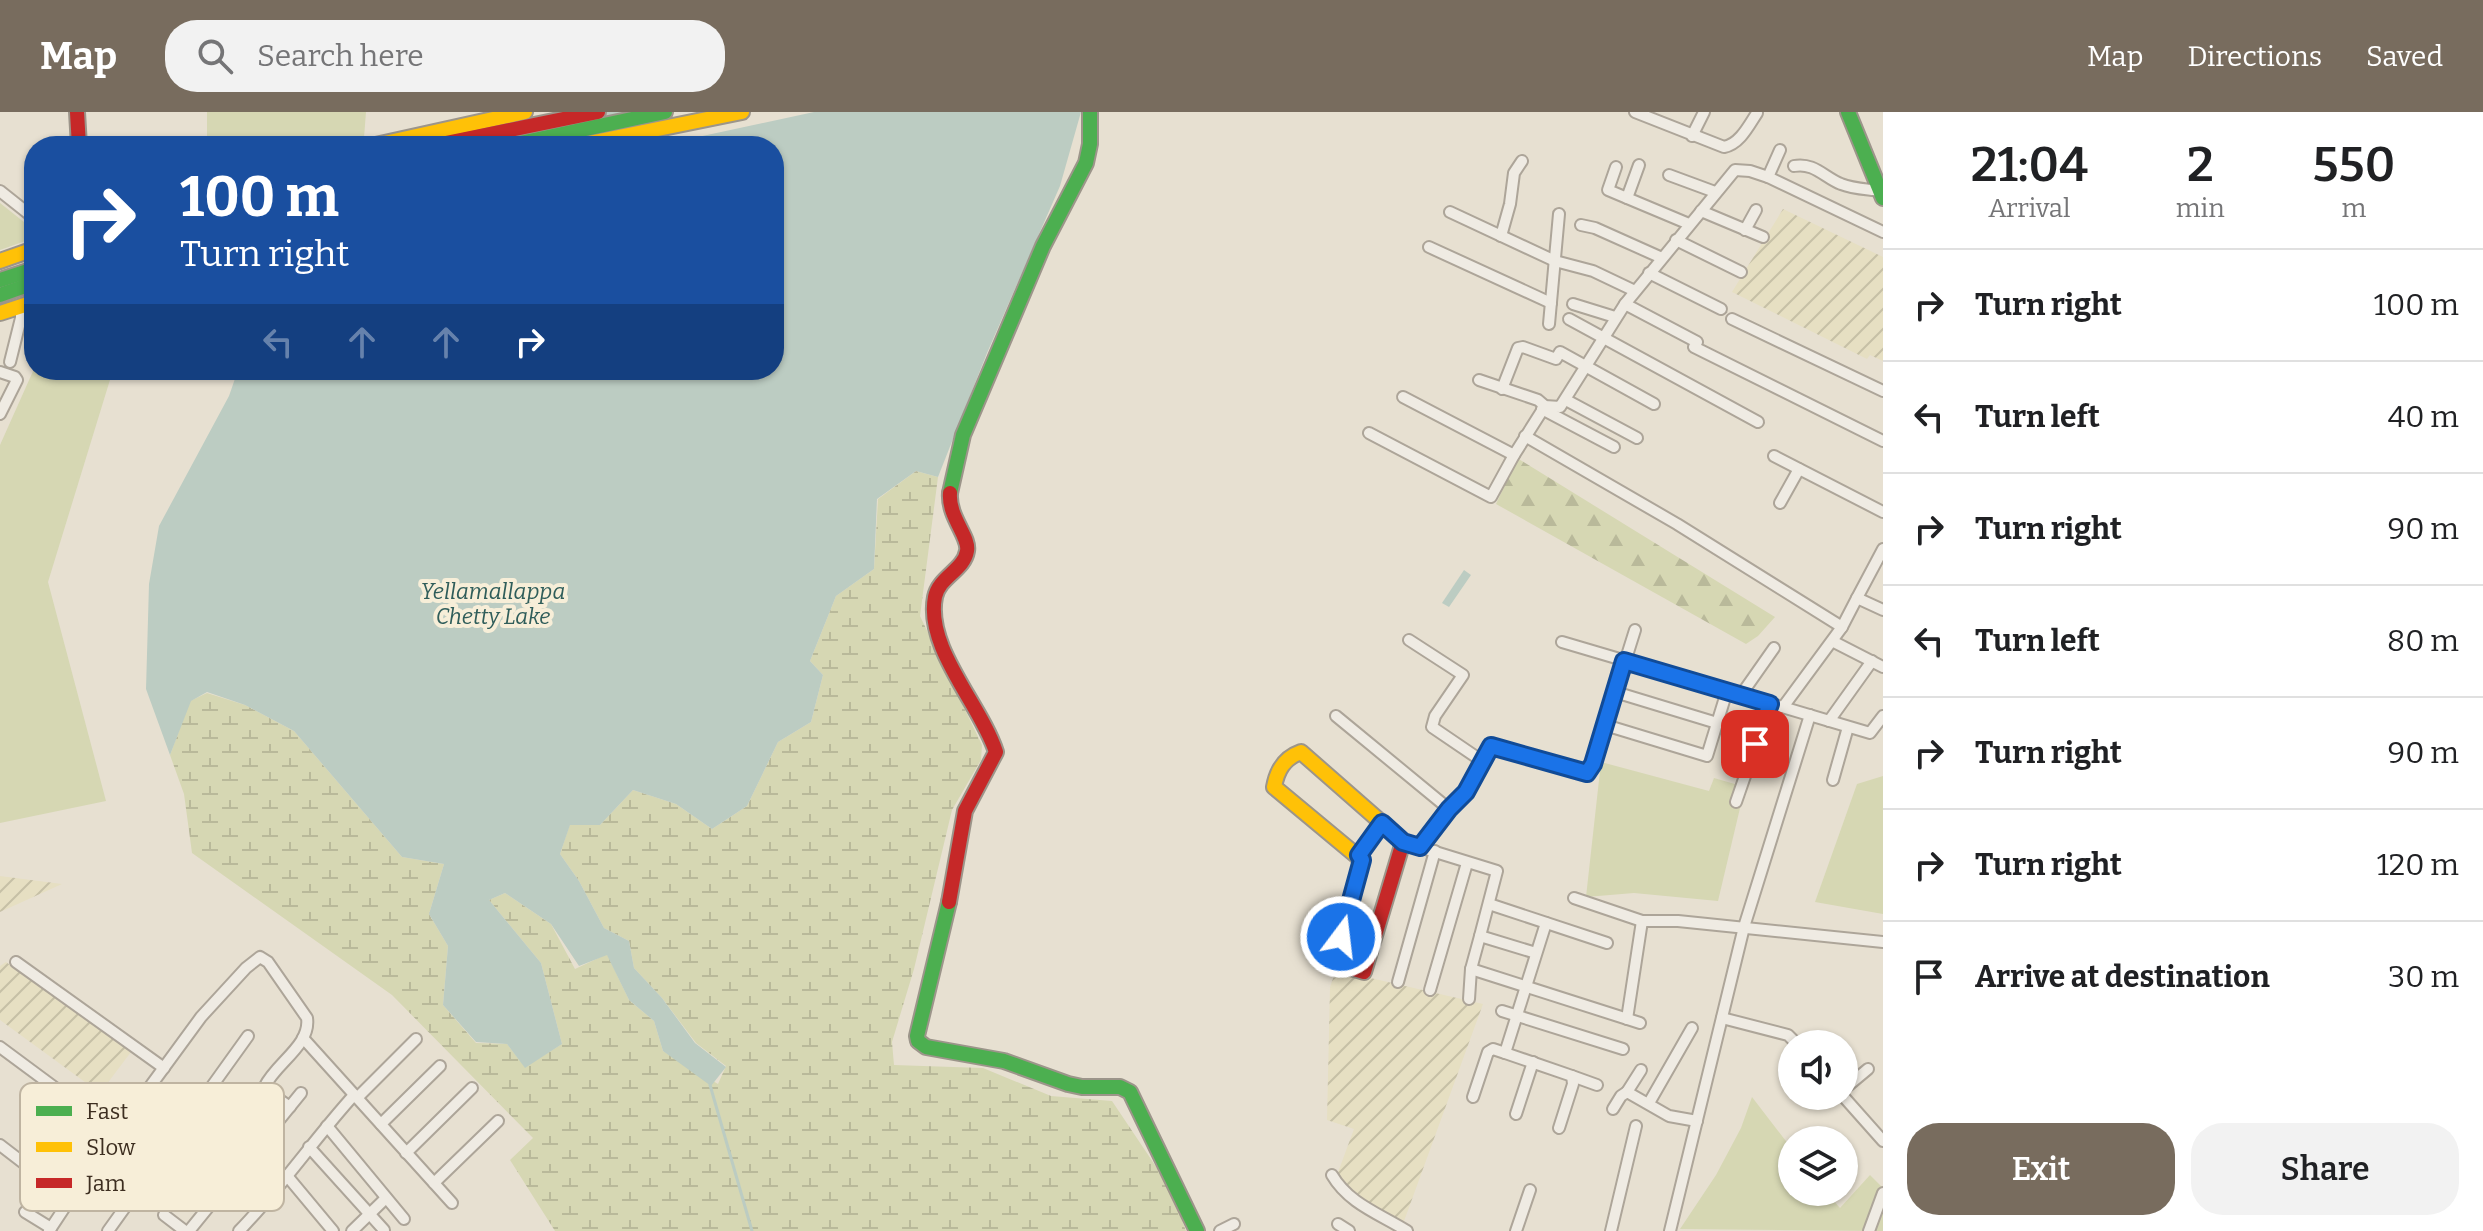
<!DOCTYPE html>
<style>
body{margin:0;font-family:Bitter,serif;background:#f2f2f2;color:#202124;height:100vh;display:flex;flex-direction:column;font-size:30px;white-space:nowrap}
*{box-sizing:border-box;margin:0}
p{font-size:26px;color:#757577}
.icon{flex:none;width:44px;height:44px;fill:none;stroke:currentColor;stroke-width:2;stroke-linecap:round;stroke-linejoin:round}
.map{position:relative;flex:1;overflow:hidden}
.side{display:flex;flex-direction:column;background:#fff;width:600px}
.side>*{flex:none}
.top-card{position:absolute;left:24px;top:24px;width:760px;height:244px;border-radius:32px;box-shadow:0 2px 6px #0004;background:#1a4fa0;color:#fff;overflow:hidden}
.tools{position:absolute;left:1778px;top:918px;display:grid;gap:16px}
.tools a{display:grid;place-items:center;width:80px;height:80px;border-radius:50%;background:#fff;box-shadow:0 2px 6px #0004;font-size:40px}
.pin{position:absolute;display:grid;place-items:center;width:68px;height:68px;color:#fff;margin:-34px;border-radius:16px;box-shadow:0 4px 12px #0006}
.me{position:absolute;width:88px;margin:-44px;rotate:15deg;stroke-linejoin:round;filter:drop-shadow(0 0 6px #0008)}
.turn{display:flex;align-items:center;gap:28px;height:168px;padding:0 24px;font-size:36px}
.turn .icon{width:104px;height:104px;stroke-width:2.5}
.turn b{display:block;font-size:56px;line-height:68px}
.lanes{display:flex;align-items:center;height:76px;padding:0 24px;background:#0003;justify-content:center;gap:40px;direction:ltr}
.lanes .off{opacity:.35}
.eta{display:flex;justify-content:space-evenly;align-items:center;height:136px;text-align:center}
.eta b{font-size:48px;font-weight:600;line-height:56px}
.action{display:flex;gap:16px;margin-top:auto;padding:16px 24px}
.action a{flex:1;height:92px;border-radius:32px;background:#786c5e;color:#fff;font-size:32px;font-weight:600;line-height:92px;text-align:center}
.action a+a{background:#f2f2f2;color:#202124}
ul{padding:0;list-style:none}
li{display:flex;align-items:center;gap:24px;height:112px;padding:0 24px;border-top:2px solid #e0e0e0}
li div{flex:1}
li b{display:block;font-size:30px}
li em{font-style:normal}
header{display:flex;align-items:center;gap:48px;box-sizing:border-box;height:112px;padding:0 40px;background:#786c5e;color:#fff}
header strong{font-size:38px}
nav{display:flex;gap:44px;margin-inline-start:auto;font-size:28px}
.search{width:560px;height:72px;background:#f2f2f2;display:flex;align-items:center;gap:20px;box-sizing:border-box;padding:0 28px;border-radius:32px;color:#757577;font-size:30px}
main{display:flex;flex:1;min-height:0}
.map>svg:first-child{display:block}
.farmland{fill:url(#farmland-furrows)}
.green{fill:#d6d7b3}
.forest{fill:url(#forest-firs)}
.wetland{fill:url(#wetland-marsh)}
.water{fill:#bcccc2}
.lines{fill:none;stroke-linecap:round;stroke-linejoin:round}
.stream{stroke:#bcccc2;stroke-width:3}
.street-casing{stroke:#ada599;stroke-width:14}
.fast-casing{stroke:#9c958a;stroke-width:18}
.slow-casing{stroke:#9c958a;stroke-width:18}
.jam-casing{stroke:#9c958a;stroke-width:18}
.street{stroke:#efebe3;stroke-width:10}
.fast{stroke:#4caf50;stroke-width:14}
.slow{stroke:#ffc107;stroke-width:14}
.jam{stroke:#c62828;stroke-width:14}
.route-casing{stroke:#114b97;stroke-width:20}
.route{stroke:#1a73e8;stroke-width:14}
.labels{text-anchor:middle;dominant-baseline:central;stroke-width:8;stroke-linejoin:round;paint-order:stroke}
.water-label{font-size:22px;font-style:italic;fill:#2f5d5a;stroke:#f7eed8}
.key{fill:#f7eed8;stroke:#bfb4a1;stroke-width:2}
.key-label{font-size:22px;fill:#3d2e20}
</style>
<header>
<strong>Map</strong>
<div class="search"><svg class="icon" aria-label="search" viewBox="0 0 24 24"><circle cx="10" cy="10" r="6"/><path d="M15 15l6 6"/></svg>Search here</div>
<nav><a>Map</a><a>Directions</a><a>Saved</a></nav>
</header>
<main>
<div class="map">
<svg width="1883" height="1119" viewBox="0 0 1883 1119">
<defs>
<pattern id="farmland-furrows" width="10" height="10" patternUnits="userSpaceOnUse" patternTransform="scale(2)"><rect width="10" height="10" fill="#e6dfc2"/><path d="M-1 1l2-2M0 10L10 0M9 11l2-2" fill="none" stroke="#c6c0a6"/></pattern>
<pattern id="forest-firs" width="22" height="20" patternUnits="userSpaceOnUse" patternTransform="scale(2)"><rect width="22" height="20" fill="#d6d7b3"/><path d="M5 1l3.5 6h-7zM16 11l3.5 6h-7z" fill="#b9b99a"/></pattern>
<pattern id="wetland-marsh" width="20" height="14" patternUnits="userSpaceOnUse" patternTransform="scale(2)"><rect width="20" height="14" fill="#d6d7b3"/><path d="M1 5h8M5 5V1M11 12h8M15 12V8" fill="none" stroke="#b9b99a"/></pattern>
</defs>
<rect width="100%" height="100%" fill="#e7e0d1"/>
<g class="farmland">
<path d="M1783 97 1883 145V249L1870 243 1867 247 1732 180Z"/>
<path d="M0 764 62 772 0 800Z"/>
<path d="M6 850 131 940 100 981 0 908V854Z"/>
<path d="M1336 858 1483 892 1403 1112 1358 1087 1337 1063 1354 1017 1327 1008 1330 875Z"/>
</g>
<g class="green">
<path d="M207 0H366L364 26 337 34H207Z"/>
<path d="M0 91 34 118V126L0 138Z"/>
<path d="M34 257 113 258 48 470 106 689 0 711V333Z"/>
<path d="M1601 650 1709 679 1714 666 1745 675 1718 789 1634 781 1586 785Z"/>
<path d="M1883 664V802L1815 790 1857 672Z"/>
<path d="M1752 985 1792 1037V1080H1826L1840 1096 1870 1063 1883 1076V1119L1680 1117 1716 1063 1741 1016Z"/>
</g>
<path class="forest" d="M1517 346 1775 505 1758 524 1746 532 1496 392Z"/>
<path class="wetland" d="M916 359 938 365 920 504 982 633 981 648 952 698 914 857 892 930 894 953 983 956 1051 984 1112 989 1169 1074 1186 1119H555L510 1048 533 1026 392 883 192 741 184 682 170 643 190 589 207 581 245 593 294 619 402 745 444 752 429 802 448 834 443 893 476 931 507 932 525 955 562 932 541 851 489 788 505 781 551 812 575 857 607 842 629 888 654 909 663 939 718 972 726 954 696 931 662 886 634 856 629 829 604 816 579 769 560 742 570 712 600 713 633 678 676 692 712 717 747 694 778 630 811 610 823 563 810 549 836 484 874 457 878 387Z"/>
<g class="water">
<path d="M600 0H649L656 34 814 0H1081L1060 74 987 241 938 365 916 359 877 387 874 457 836 484 810 549 823 563 811 610 778 630 747 694 712 717 676 692 633 678 600 713H570L560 742 579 769 604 816 629 829 634 856 662 886 695 931 726 955 711 974 663 939 654 909 629 888 607 843 579 854 551 812 505 781 489 788 541 851 562 932 525 956 507 932 476 930 443 893 448 834 429 802 444 752 402 745 294 619 245 593 207 580 191 589 170 643 146 577 149 472 159 414 229 284 238 258H774V34H608Z"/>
<path d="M1464 458 1471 463 1449 495 1442 491Z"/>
</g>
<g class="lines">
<path class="stream" d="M710 973 752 1119"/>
<defs>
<g id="street">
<path d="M1635 0 1724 35C1740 32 1749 13 1757 1"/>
<path d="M1692 24 1704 0"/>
<path d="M1639 53 1627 86 1689 112"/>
<path d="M1794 54C1814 50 1825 66 1841 72 1853 77 1867 77 1880 79"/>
<path d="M1616 55 1608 78 1627 86"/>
<path d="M1669 63 1715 80"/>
<path d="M1768 65 1780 38"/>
<path d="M0 79 34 106"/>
<path d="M1701 99 1763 125"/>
<path d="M1450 100 1555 149 1593 159 1635 179"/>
<path d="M1581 113 1595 116 1662 146"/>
<path d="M1745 118 1756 98"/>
<path d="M1501 124 1510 92 1514 61 1522 49"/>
<path d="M1676 128 1741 160"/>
<path d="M1429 135 1551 191"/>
<path d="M1649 161 1721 197"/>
<path d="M1573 192 1615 205"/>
<path d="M1625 192 1697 230 1694 235 1883 329"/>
<path d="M1569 207 1758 310"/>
<path d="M1732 207 1883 279"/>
<path d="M1549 212 1559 102"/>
<path d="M10 250 21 206V194"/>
<path d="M0 260 15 265 17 268 0 302"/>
<path d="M1479 268 1538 288 1545 294 1560 295 1625 192 1735 58 1750 59 1768 65 1883 120"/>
<path d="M1502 277 1518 236 1523 235 1556 247 1560 240 1654 292"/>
<path d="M1403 285 1514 343"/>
<path d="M1566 288 1637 326"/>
<path d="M1542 297 1614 335"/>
<path d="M1369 321 1491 385 1514 343 1545 294"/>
<path d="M1525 324 1677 412 1842 515 1857 486 1883 498"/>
<path d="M1774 344 1883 400"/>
<path d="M1780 391 1799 357"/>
<path d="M1857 486 1883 437"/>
<path d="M1409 528 1463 563 1435 604 1432 615 1482 649 1491 634 1587 661 1593 652 1635 518"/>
<path d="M1562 530 1870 621 1883 604"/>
<path d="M1834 530 1883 555"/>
<path d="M1615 580 1717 611"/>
<path d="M1741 583 1774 536"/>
<path d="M1783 595 1842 515"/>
<path d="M1336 604 1449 697"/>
<path d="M1829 609 1872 549"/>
<path d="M1605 613 1707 644 1727 579"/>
<path d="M1833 668 1848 615"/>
<path d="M1736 690 1770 592"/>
<path d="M1382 711 1403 730 1497 759 1480 824 1536 841"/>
<path d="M1420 735 1449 697 1466 680 1482 649"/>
<path d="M1574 786 1642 809H1678L1883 830"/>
<path d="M1489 792 1607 831"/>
<path d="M16 850 164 956"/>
<path d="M1471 857 1640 911"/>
<path d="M1398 870 1435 739"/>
<path d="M1430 878 1467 751"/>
<path d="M1469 887 1471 857 1480 824"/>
<path d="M1502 899 1623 937"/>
<path d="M1722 906 1788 923 1797 932"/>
<path d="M1627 907 1642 809"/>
<path d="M303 926 452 1091"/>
<path d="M0 935 116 1021"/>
<path d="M1505 941 1572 964 1573 972 1559 1016"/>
<path d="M1572 964 1597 973"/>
<path d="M1844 977 1868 957"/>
<path d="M1627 980 1641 958"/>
<path d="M1843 984 1883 1029"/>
<path d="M1473 985 1488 940 1493 937 1505 941 1546 811"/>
<path d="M357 986 416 927"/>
<path d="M1649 991 1692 916"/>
<path d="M1613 997 1621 984 1627 980 1669 1004 1697 1009"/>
<path d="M1516 1002 1533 950"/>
<path d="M230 1005 262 1029"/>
<path d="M381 1012 440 954"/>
<path d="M327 1014 404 1107"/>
<path d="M0 1033 69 1086"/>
<path d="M69 1035 94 1051"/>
<path d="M309 1035 384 1118"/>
<path d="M214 1039 239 1058"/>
<path d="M406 1041 472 976"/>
<path d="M1332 1063C1349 1092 1380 1102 1407 1119"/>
<path d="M288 1065 333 1119"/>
<path d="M434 1071 498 1009"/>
<path d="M25 1100 51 1116"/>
<path d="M164 1103 185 1119"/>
<path d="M1338 1112 1349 1119"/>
<path d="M49 1119 94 1051 201 905 246 856 260 845 268 850 307 906C311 933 276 951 265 974L267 979 290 995"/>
<path d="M108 1119 248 924"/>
<path d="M189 1119 301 981"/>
<path d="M239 1119C281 1076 314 1027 354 983"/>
<path d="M352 1119 386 1086"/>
<path d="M1220 1119 1234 1112"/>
<path d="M1516 1119 1530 1078"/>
<path d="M1611 1119 1636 1014"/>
<path d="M1670 1119 1744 815 1810 603"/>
<path d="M1869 1119 1883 1081"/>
</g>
<g id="fast">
<path d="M1848 0 1883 86"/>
<path d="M506 34 665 0"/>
<path d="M0 168 34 157"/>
<path d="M0 183 34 171"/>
<path d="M950 381 963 323 1043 134 1086 51 1090 32V0"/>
<path d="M949 790 917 924 918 929 926 935 1004 949 1068 972 1082 975H1120L1130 980 1197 1119"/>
</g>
<g id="slow">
<path d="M371 34 525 0"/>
<path d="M574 34 742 0"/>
<path d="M0 149 34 137"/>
<path d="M0 201 34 190"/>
<path d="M1357 744 1274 675C1277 658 1284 646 1301 640L1382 711 1359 743"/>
</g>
<g id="jam">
<path d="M77 0 79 34"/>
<path d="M431 34 598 0"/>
<path d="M1357 744 1362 748 1334 851 1364 860 1403 730"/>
<path d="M949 790 965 699 996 640C981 593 925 536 935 485 939 465 964 458 967 439 970 425 948 405 950 381"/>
</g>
</defs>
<use href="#street" class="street-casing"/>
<use href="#fast" class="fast-casing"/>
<use href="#slow" class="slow-casing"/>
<use href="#jam" class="jam-casing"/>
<use href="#street" class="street"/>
<use href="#fast" class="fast"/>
<use href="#slow" class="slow"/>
<use href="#jam" class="jam"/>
</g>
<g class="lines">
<defs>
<path id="route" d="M1341 825 1362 748 1359 743 1382 711 1403 730 1420 735 1449 697 1466 680 1491 634 1587 661 1593 652 1624 549 1770 592 1755 632"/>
</defs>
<use href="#route" class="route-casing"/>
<use href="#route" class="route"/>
</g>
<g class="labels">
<g class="water-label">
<text x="493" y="479">Yellamallappa<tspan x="493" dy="25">Chetty Lake</tspan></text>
</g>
</g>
<rect x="20" y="971" width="264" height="128" rx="12" class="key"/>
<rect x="36" y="994" width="36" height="10" fill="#4caf50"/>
<rect x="36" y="1030" width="36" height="10" fill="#ffc107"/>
<rect x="36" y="1066" width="36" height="10" fill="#c62828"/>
<g class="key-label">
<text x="86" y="1007">Fast</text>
<text x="86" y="1043">Slow</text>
<text x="86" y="1079">Jam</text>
</g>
</svg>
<div class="tools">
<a><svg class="icon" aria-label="sound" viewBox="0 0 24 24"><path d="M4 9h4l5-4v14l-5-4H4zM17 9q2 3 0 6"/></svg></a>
<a><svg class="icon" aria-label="layers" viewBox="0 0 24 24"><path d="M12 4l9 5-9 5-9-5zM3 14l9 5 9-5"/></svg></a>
</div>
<div class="pin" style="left:1755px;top:632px;background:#d93025"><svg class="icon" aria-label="arrive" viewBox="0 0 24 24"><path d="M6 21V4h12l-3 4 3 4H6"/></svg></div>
<svg class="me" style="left:1341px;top:825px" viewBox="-20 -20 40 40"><circle r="17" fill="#1a73e8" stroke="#fff" stroke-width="3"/><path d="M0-11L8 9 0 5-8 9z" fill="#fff"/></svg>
<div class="top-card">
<div class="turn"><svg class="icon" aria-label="right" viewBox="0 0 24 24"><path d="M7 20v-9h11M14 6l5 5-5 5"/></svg><div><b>100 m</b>Turn right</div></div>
<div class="lanes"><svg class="icon off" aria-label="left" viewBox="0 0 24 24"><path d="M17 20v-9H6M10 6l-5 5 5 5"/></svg><svg class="icon off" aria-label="ahead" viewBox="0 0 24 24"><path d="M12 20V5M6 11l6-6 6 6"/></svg><svg class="icon off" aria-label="ahead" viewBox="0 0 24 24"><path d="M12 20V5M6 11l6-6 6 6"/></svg><svg class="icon" aria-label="right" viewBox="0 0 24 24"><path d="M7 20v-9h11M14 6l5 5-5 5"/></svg></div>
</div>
</div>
<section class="side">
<div class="eta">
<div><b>21:04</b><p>Arrival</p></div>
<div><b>2</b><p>min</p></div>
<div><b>550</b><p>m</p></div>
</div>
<ul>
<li><svg class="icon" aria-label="right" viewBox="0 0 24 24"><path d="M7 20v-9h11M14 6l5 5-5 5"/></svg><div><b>Turn right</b></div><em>100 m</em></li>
<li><svg class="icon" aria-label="left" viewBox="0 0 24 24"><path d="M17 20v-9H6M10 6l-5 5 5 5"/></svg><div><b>Turn left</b></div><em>40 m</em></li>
<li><svg class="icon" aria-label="right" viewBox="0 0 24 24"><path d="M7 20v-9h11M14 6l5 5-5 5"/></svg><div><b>Turn right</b></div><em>90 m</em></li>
<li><svg class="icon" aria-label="left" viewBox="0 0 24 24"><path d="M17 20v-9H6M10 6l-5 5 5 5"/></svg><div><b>Turn left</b></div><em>80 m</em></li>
<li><svg class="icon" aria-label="right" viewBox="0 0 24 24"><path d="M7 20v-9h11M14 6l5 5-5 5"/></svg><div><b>Turn right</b></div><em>90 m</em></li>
<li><svg class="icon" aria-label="right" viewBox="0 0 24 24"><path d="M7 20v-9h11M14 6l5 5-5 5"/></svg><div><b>Turn right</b></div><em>120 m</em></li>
<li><svg class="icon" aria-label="arrive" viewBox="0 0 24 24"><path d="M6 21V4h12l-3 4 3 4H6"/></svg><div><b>Arrive at destination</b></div><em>30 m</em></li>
</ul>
<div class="action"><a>Exit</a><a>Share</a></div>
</section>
</main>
